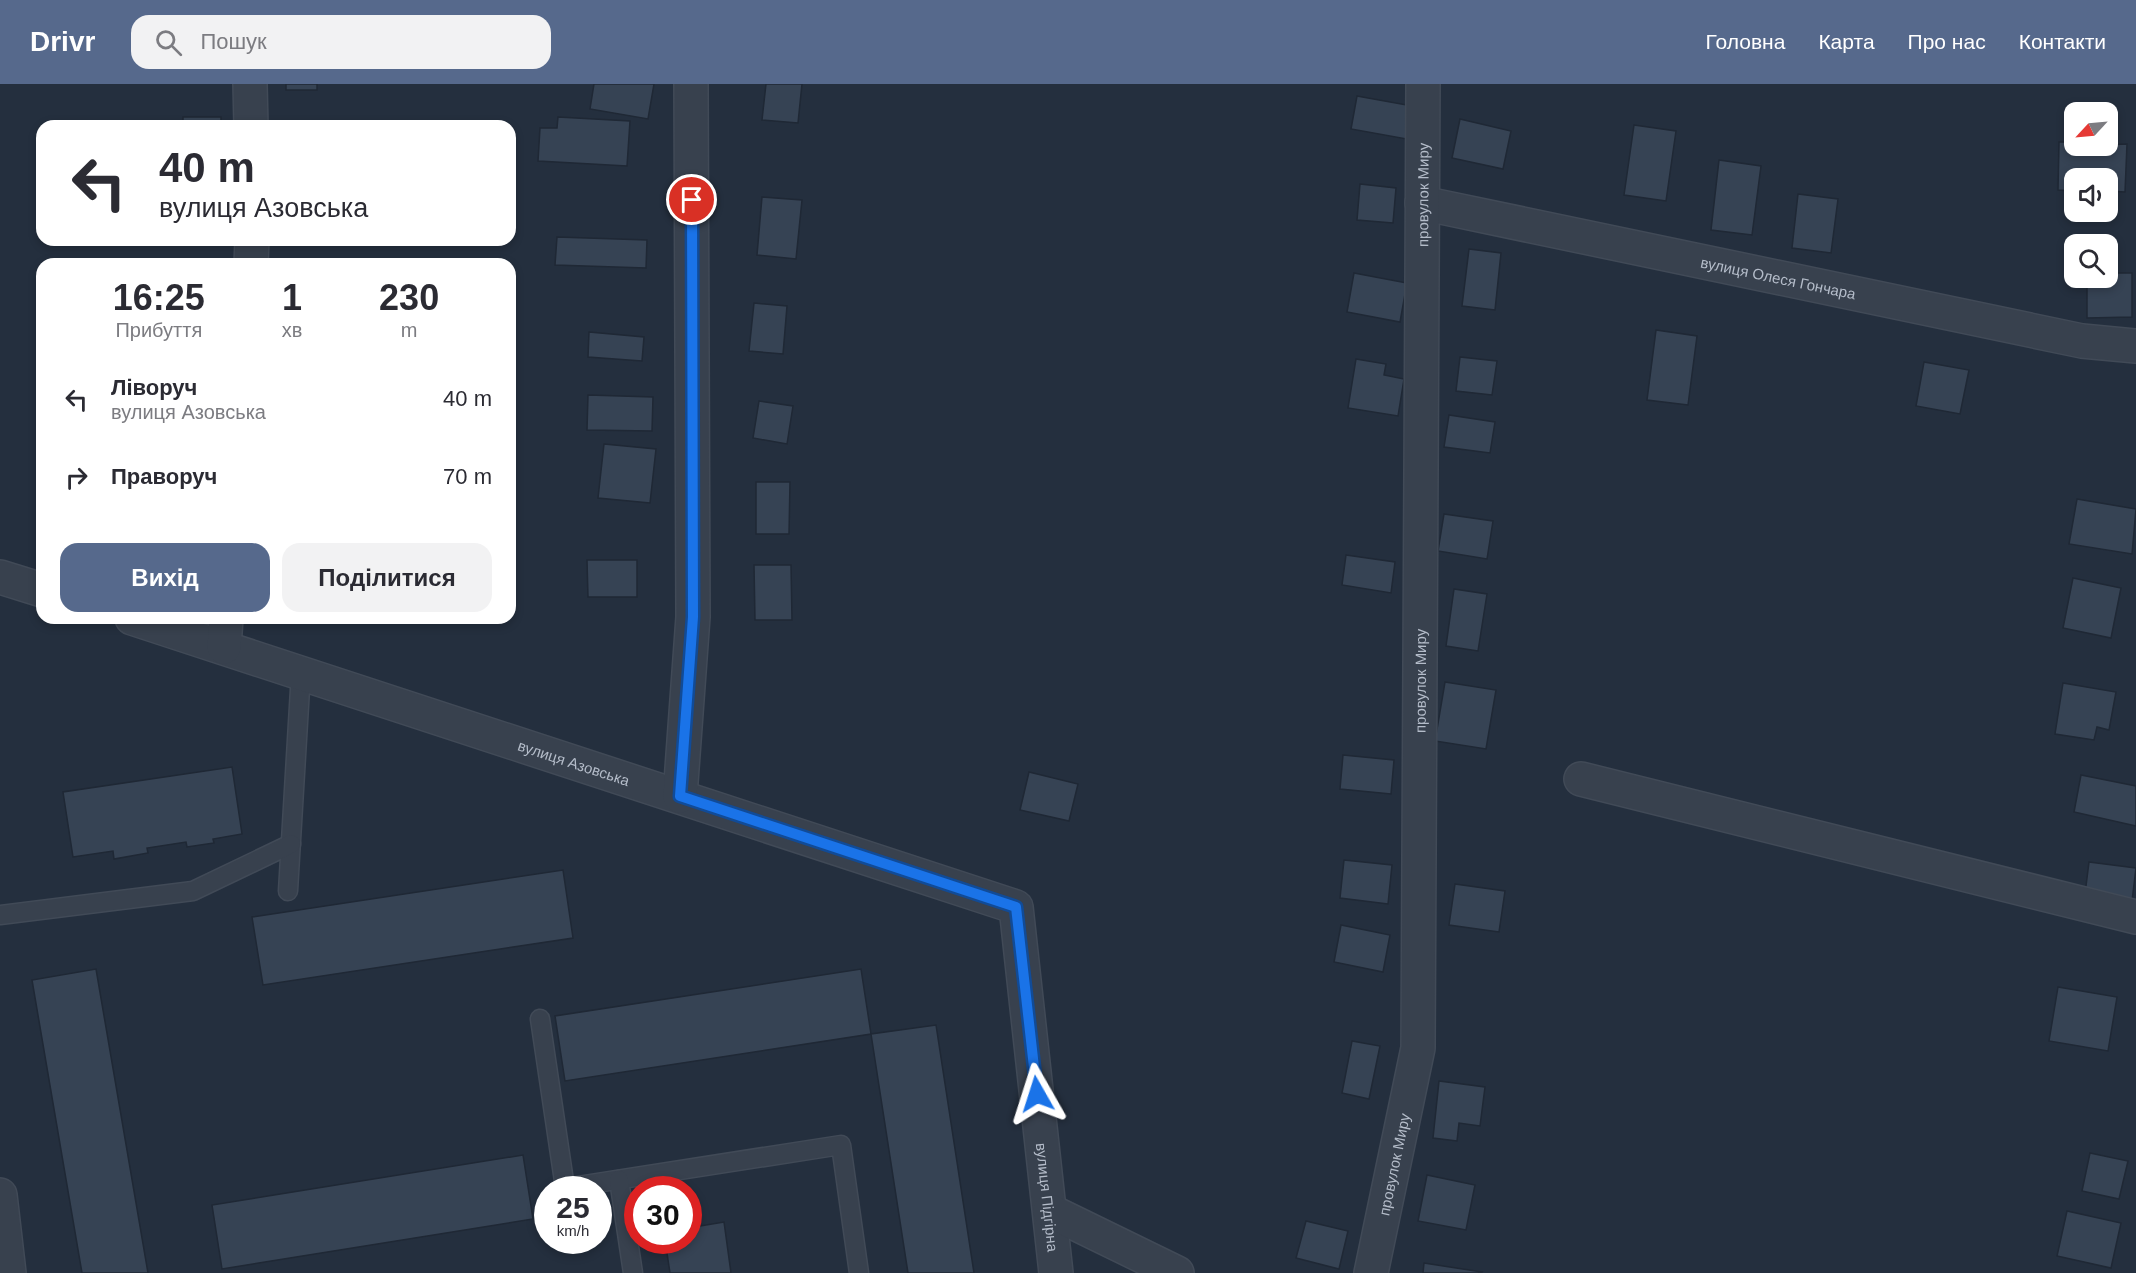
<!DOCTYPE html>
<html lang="uk">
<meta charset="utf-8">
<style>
body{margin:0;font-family:Helvetica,sans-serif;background:#f2f2f3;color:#2b2b33;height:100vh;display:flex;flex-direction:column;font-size:22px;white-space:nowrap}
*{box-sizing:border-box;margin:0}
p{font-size:20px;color:#7c7c81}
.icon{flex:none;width:33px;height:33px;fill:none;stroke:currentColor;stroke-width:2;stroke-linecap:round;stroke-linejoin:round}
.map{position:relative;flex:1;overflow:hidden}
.drawer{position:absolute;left:36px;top:174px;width:480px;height:366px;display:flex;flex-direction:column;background:#fff;border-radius:18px;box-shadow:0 3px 9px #0003}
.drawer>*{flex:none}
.hud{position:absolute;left:36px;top:36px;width:480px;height:126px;border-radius:18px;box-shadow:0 3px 9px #0003;background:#fff;color:#2b2b33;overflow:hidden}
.needle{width:39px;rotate:244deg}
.buttons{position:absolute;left:2064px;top:18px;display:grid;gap:12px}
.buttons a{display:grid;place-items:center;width:54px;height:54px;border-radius:12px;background:#fff;box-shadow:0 3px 9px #0003;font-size:30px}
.speed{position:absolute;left:534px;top:1092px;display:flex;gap:12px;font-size:30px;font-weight:700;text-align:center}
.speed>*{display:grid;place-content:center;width:78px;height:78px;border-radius:50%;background:#fff;box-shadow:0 3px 9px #0003;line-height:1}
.speed small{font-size:15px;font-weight:400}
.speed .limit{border:9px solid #d22;background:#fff;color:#111}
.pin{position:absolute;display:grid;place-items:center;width:51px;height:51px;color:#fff;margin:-26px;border:3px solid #fff;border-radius:50%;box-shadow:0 2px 6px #0007}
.me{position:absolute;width:66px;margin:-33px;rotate:354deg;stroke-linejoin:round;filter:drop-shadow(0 0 4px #0008)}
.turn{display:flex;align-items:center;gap:21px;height:126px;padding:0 24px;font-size:27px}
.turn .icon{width:78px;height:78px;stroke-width:2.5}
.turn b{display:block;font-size:42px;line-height:51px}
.eta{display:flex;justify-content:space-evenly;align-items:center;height:102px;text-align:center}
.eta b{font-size:36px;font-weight:600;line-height:42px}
.button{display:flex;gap:12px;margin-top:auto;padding:12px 24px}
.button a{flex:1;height:69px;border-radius:18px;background:#56698c;color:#fff;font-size:24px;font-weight:600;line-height:69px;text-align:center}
.button a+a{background:#f2f2f3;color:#2b2b33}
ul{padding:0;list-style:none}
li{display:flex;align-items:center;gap:18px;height:78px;padding:0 24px}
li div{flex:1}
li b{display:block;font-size:22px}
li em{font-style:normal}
header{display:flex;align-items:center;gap:36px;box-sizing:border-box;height:84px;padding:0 30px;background:#56698c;color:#fff}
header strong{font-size:28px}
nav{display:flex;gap:33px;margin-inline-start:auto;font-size:21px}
.search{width:420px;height:54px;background:#f2f2f3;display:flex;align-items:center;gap:15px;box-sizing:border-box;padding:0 21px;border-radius:18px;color:#7c7c81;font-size:22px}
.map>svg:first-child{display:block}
.building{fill:#364354;stroke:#1f2835;stroke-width:1.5}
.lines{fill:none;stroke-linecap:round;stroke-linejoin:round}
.service-casing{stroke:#414a57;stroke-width:21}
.minor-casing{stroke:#414a57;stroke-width:36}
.service{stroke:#38414e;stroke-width:18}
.minor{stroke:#38414e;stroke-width:33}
.route-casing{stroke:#114b97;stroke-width:15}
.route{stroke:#1a73e8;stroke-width:10}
.labels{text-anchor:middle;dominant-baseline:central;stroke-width:6;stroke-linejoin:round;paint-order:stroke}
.street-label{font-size:15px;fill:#b4bcc9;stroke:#1d2633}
</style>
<header>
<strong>Drivr</strong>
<div class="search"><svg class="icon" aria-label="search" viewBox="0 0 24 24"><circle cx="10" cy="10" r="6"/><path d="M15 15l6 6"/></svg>Пошук</div>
<nav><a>Головна</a><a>Карта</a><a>Про нас</a><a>Контакти</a></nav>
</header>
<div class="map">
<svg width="2136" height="1189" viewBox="0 0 2136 1189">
<rect width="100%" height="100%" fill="#242f3e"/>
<g class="building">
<rect x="286" y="0" width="31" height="6"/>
<path d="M594 0H654L648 35 590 25Z"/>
<path d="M766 0H802L798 39 762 36Z"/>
<path d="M1357 12 1418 23 1412 56 1351 45Z"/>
<rect x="183" y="33" width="38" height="9"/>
<path d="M558 33 630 37 627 82 538 77 540 44H557Z"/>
<path d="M1460 35 1511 47 1503 85 1452 74Z"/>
<path d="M1634 41 1676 47 1666 117 1624 111Z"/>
<path d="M2059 58H2074V62L2127 60 2125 108 2108 107V94H2074V107L2058 106Z"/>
<path d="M1719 76 1761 82 1752 151 1711 146Z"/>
<path d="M1360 100 1396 104 1393 139 1357 136Z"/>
<path d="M1798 110 1838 115 1831 169 1792 164Z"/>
<path d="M762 113 802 116 796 175 757 171Z"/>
<path d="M557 153 647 156 646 184 555 181Z"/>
<path d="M1469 165 1501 169 1495 226 1462 222Z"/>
<path d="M1354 189 1407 199 1400 238 1347 228Z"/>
<path d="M2108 189H2132V233L2087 234V194H2108Z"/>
<path d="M754 219 787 222 783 270 749 267Z"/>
<path d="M1656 246 1697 252 1688 321 1647 316Z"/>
<path d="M589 248 644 253 642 277 588 273Z"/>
<path d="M1460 273 1497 277 1492 311 1456 307Z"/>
<path d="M1356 275 1386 280 1384 291 1404 295 1398 332 1348 324Z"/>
<path d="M1924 278 1969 286 1960 330 1916 322Z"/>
<path d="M588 311 653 313 652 347 587 346Z"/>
<path d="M759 317 793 322 787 360 753 354Z"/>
<path d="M1449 331 1495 338 1490 369 1444 363Z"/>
<path d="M604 360 656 365 650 419 598 414Z"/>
<path d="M756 398H790L789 450H756Z"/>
<path d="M2077 415 2136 425 2132 470 2069 460Z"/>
<path d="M1444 430 1493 437 1487 475 1438 467Z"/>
<path d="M1346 471 1395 478 1391 509 1342 501Z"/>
<path d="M587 476H637V513H588Z"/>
<path d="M754 481H791L792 536H755Z"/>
<path d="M2073 494 2121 504 2111 554 2063 544Z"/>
<path d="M1454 505 1487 510 1478 567 1446 562Z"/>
<path d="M1445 598 1496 606 1486 665 1435 657Z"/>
<path d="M2063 599 2116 608 2109 646 2097 643 2094 656 2055 650Z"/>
<path d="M1343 671 1394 676 1391 710 1340 705Z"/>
<path d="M232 683 242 750 213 755 214 759 187 763 186 758 147 764 148 769 114 775 113 767 73 773 63 708Z"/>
<path d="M1029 688 1078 700 1069 737 1020 726Z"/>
<path d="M2081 691 2136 702V742L2074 728Z"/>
<path d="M1344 776 1392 781 1388 820 1340 814Z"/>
<path d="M2089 778 2136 784 2132 817 2085 810Z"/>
<path d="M563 786 573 854 263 901 252 833Z"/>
<path d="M1455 800 1505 807 1499 848 1449 841Z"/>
<path d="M1341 841 1390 851 1383 888 1334 878Z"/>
<path d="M96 885 148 1189H82L32 896Z"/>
<path d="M861 885 871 950 565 997 555 932Z"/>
<path d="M2058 903 2117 913 2108 967 2049 957Z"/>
<path d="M936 941 974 1189H908L871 950Z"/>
<path d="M1352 957 1380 962 1369 1015 1342 1009Z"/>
<path d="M1439 997 1485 1003 1480 1042 1459 1039 1457 1057 1433 1054Z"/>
<path d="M2090 1069 2128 1077 2119 1115 2082 1107Z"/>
<path d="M523 1071 533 1135 222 1185 212 1121Z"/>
<path d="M1427 1091 1475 1101 1466 1146 1418 1137Z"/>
<path d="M2067 1127 2121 1139 2111 1184 2057 1172Z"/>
<path d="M1306 1137 1348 1147 1339 1185 1296 1174Z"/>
<path d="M724 1138 731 1189H670L665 1156H688V1144Z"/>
<path d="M1424 1179 1482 1188 1481 1189H1423Z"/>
</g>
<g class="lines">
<defs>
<g id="service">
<path d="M288 807 301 588"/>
<path d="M0 831 193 807 291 760"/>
<path d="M540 935 565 1104 841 1061 859 1189"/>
<path d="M619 1096 633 1189"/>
</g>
<g id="minor">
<path d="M250 0 251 42"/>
<path id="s1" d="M1422 119 2082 257 2136 262"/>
<path d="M251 180 252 156"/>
<path d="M0 493 42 506"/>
<path id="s2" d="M132 534 1016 823 1056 1189"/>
<path d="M224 563 226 534"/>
<path d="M1581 695 2136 833"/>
<path d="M680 712 693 533 691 0"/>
<path d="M0 1111 9 1189"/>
<path d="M1050 1127 1177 1189"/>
<path id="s3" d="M1371 1189 1418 964 1423 0"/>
</g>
</defs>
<use href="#service" class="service-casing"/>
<use href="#minor" class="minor-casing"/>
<use href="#service" class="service"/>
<use href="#minor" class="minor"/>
</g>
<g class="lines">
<defs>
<path id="route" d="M692 116 693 533 680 712 1016 823 1037 1010"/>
</defs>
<use href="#route" class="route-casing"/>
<use href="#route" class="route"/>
</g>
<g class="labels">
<g class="street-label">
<text stroke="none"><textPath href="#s3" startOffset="1083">провулок Миру</textPath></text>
<text stroke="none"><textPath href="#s1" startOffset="364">вулиця Олеся Гончара</textPath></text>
<text stroke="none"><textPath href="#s3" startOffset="597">провулок Миру</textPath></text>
<text stroke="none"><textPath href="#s2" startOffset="465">вулиця Азовська</textPath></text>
<text stroke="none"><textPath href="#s3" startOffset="111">провулок Миру</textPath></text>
<text stroke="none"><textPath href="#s2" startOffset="1222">вулиця Підгірна</textPath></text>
</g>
</g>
</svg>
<div class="buttons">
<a><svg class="needle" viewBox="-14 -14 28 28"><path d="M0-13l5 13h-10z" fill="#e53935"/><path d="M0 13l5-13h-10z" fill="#7c7c81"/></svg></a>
<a><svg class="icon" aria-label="sound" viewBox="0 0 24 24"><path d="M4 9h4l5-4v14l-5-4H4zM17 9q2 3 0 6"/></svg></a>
<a><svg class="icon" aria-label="search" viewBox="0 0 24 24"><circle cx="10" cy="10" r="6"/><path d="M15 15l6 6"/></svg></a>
</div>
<div class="speed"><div>25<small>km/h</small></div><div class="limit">30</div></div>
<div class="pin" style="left:692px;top:116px;background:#d93025"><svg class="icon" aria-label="arrive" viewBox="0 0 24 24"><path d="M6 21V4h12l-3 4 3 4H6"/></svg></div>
<svg class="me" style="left:1037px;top:1010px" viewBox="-20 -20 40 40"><path d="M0-17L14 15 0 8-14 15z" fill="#1a73e8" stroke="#fff" stroke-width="4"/></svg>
<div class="hud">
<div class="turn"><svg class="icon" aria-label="left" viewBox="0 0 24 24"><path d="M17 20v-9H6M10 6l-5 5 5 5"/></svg><div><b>40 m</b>вулиця Азовська</div></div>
</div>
<section class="drawer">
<div class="eta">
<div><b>16:25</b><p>Прибуття</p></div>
<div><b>1</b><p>хв</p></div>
<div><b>230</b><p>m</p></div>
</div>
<ul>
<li><svg class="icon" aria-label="left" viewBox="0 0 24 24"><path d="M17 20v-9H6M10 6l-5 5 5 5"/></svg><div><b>Ліворуч</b><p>вулиця Азовська</p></div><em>40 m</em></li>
<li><svg class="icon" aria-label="right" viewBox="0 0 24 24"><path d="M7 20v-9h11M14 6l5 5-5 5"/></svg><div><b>Праворуч</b></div><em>70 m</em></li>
</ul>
<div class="button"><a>Вихід</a><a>Поділитися</a></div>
</section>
</div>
